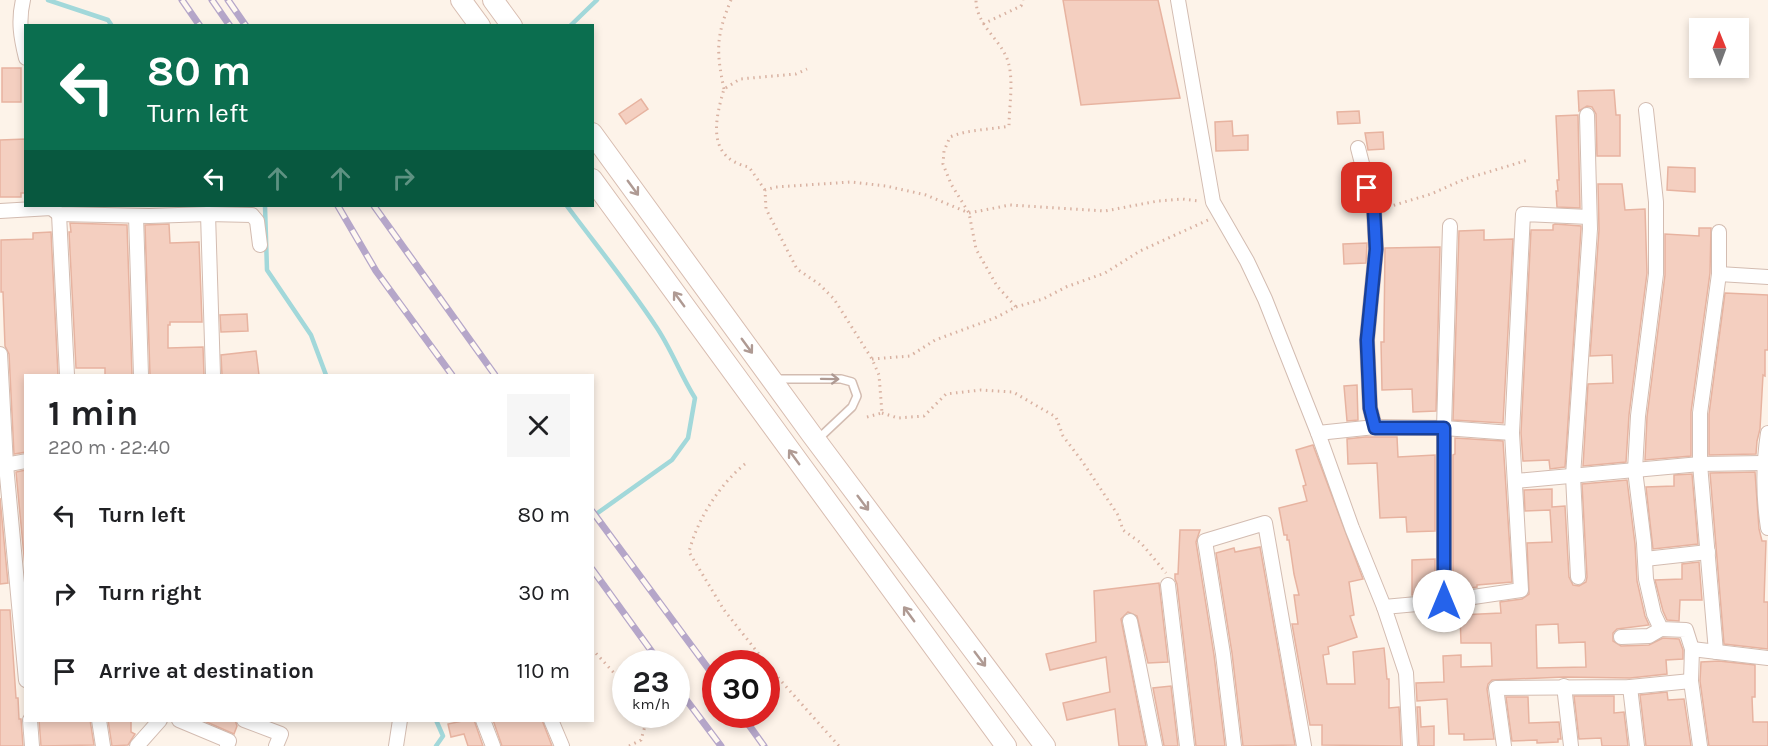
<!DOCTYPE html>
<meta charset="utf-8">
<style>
body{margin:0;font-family:Karla,sans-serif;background:#f6f6f6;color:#202124;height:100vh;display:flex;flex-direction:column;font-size:22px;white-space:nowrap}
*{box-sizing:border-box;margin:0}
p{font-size:20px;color:#757577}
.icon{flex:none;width:33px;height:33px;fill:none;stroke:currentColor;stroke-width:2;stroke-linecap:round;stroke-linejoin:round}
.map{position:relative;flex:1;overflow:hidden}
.drawer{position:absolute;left:24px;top:374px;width:570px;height:348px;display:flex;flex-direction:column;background:#fff;border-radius:0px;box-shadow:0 3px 9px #0003}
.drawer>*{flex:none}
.guide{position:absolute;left:24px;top:24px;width:570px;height:183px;border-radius:0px;box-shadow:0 3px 9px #0003;background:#0b6e4f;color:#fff;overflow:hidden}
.needle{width:39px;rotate:359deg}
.tools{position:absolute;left:1689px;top:18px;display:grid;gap:12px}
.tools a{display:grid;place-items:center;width:60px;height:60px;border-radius:0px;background:#fff;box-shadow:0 3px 9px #0003;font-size:30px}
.speed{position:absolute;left:612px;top:650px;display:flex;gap:12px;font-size:30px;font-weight:700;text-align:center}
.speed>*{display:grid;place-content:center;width:78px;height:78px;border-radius:50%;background:#fff;box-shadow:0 3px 9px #0003;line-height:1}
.speed small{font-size:15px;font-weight:400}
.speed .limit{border:9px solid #d22;background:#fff;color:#111}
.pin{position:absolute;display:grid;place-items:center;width:51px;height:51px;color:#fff;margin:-26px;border-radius:12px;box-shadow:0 3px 9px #0006}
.me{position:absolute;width:66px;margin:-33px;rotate:0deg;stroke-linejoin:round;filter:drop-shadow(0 0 4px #0008)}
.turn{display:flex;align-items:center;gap:21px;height:126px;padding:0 24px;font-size:27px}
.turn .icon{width:78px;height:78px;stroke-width:2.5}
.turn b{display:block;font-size:42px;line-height:51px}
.lanes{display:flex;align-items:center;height:57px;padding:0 24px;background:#0003;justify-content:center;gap:30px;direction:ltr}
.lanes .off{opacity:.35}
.round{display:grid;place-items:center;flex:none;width:63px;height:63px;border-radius:0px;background:#f6f6f6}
.headline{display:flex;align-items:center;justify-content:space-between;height:102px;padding:0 24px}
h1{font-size:36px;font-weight:700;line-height:45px}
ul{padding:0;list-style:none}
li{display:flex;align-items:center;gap:18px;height:78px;padding:0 24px}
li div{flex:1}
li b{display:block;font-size:22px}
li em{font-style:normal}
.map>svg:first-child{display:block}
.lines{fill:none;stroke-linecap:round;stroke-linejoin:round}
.stream{stroke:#a2d8da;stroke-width:4.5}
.building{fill:#f4cfc0;stroke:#e7b3a0;stroke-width:1.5;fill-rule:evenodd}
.lane-casing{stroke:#d3bcb1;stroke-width:10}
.street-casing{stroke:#d3bcb1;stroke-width:16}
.secondary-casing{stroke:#d8bdb1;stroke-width:22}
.path{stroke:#d9b2a2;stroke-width:3;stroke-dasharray:1.5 4.5;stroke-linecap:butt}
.lane{stroke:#fff;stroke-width:7}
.street{stroke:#fff;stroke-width:14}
.secondary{stroke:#fff;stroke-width:20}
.rail-casing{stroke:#b5a6c9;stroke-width:7}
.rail{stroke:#fff8f1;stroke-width:4.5;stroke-dasharray:14;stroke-linecap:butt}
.oneway{stroke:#af9a93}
.route-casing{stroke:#184099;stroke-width:15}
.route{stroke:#2563eb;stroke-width:10}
</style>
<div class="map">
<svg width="1768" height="746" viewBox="0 0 1768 746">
<rect width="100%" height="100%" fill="#fdf3e9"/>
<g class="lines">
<g class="stream">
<path d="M48 0 108 20 112 26"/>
<path d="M570 26 597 0"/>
<path d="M265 206 267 270 311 335 326 375"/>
<path d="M567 206C596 245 628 284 655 325 671 348 680 374 695 398L688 438 672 460 592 517"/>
<path d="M436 720 443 736 436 746"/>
</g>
</g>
<g class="building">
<path d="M1063 0H1158L1180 98 1081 105Z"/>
<rect x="2" y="68" width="19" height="34"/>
<path d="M1614 90 1616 115H1620V156H1597L1596 114 1592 107 1587 106 1579 111 1578 91Z"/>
<path d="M641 99 648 109 626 124 619 114Z"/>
<path d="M1359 111 1360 123 1338 124 1337 112Z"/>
<path d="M1578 115 1580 208 1557 207 1556 191H1558L1557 180H1559L1556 116Z"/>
<path d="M1232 121 1233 136 1248 135V150L1216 151 1215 122Z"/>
<path d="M1383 132 1384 149 1368 150 1365 133Z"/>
<path d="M26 139V193H21V197H0V140Z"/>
<path d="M1668 167 1695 168V192L1667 190Z"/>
<path d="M1598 184H1622L1625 210 1645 209 1647 273 1629 415 1626 462 1583 466 1588 384 1613 383 1612 355 1590 356 1599 230Z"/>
<path d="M70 223 127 225 132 375H105V368H76L69 232H71Z"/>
<path d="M169 224 170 243 199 242 202 322H170V325H168V348L203 347 204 375H150L145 225Z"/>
<path d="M1555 224 1581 226V229L1565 467 1550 469 1549 460 1523 461 1521 433 1531 230H1553V225Z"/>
<path d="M1699 228H1711L1710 273 1691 412V456L1645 460 1647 417 1665 275V234L1699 236Z"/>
<path d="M1484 230V240L1513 239 1503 423 1453 420 1459 231Z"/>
<path d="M51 232 58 375H26V452L14 454 9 354 5 346 3 292H1V240L33 239V233Z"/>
<path d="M1367 243 1366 263 1344 264 1343 244Z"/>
<path d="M1440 247 1436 411 1413 412 1412 389 1382 390 1381 342H1384V331L1385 248Z"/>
<path d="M1725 293 1768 295V350H1765V376L1763 375 1760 429 1757 441 1756 454 1709 455V414Z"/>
<path d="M247 314 248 331 221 332 220 315Z"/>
<path d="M256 351 259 375H222L221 355Z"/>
<path d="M1357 385 1358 420 1347 421 1344 386Z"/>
<path d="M1365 437H1397L1398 457 1435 455V531L1407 532 1406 517 1380 518 1377 463 1348 464 1347 439Z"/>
<path d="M1455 438 1503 441 1512 582 1477 585V587L1453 591V455L1455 454Z"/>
<path d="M1313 445 1363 579 1349 582 1354 615 1350 616 1357 637 1328 647 1329 654 1323 655 1327 684H1355L1353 652 1384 648 1387 679H1389V708L1399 707 1401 746 1322 745V725H1310L1292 624H1298L1294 595H1299L1294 574 1289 540H1287V535H1284L1279 508 1307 501 1303 486 1306 485 1296 450Z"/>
<path d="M26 470V577L16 472Z"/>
<path d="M1755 472 1759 529 1762 541H1766L1764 602H1768V649L1724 644 1710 473Z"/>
<path d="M1692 474 1698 544 1653 549 1646 487 1674 486V475Z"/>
<path d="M1627 480 1635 544 1637 581 1645 616 1649 625 1617 629 1613 633V641L1621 646 1649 645 1663 638 1679 639 1683 650V659L1666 660 1667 674 1630 678 1564 677 1492 680 1488 684 1487 689 1494 739 1464 740V734H1449L1447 699 1417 701 1416 683 1444 682 1443 656 1461 655V667L1492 666 1491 643H1461L1460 615 1501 613 1500 602 1522 599 1529 594 1527 543 1552 542 1550 510 1525 511 1524 490 1552 489V507L1565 506 1569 577 1573 585 1579 586 1586 582 1587 577 1582 484ZM1558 624 1559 643 1585 642 1586 667 1537 668 1536 625Z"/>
<path d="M0 498 8 583 0 584Z"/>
<path d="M1180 530H1200L1196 542 1214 655 1225 746H1196L1177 584 1175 579V574H1178Z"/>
<path d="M1260 547 1295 745 1243 746 1232 653 1216 553 1234 548 1235 552Z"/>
<path d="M1435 559V593L1412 595V560Z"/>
<path d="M1699 562 1702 600H1680L1679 621 1667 620 1663 611 1655 580 1682 579V564Z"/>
<path d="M1159 583 1168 662 1148 663 1137 616 1128 612 1121 619 1146 746H1119L1115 709 1067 720 1063 703 1110 692 1106 657 1050 670 1046 654 1096 642 1094 591Z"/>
<path d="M0 610H10L16 698H18L19 719H21L23 746H0Z"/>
<path d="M1719 661 1755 665V697H1752L1753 722H1768V746H1709L1700 681 1701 662Z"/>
<path d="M1171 686 1178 746H1164L1153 688Z"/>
<path d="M1667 692 1668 700 1684 699 1691 746H1646L1640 695Z"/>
<path d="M1574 696H1614V713L1624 712 1628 746H1602L1601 738 1579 739Z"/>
<path d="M1506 697H1528L1529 723 1559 722 1561 739H1558V742L1537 743V740L1512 741Z"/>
<path d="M1417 707H1420L1421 727 1434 726V746H1419Z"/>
<path d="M39 720H90L94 745 41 746Z"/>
<path d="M108 720H131V732L135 734 128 745 112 746Z"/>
<path d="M202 720H235L237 726 234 734Z"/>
<path d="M467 720H474L483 746H468L464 734 451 737 448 724Z"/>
<path d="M493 720H542L552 746H502Z"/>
</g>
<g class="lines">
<defs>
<path id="lane" d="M774 379H841L852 382 857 396 852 407 817 440"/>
<g id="street">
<path d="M23 0C18 21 21 38 26 58"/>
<path d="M1178 0 1213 202 1247 261 1265 299 1318 433 1352 528 1384 607 1406 673 1410 746"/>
<path d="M1646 110 1656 202V274L1638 416 1635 470 1644 543 1646 579 1654 614 1661 629 1686 630 1692 649 1691 681 1700 746"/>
<path d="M1358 148 1374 210 1376 249 1367 340 1370 408 1375 427"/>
<path d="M0 211 51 208 59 214 149 216 208 214 252 215 257 221 260 245"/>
<path d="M59 214 67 375"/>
<path d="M208 214 213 375"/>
<path d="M136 216 141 375"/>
<path d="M1719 274 1768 277"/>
<path d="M0 354 6 465 26 680"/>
<path d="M1318 433 1375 427 1444 428 1512 433"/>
<path d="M1768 433C1763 465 1763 495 1768 528"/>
<path d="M0 466 26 461"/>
<path d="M1516 481 1700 464 1763 463"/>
<path d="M1645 559 1708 552"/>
<path d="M1578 577 1573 476 1590 229 1587 115"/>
<path d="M1168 585 1187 746"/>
<path d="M1444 601V428L1450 226"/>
<path d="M1384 607 1439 602 1521 590 1512 433 1523 214 1589 217"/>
<path d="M1130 621 1155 746"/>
<path d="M1621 637 1649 636 1661 629"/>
<path d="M1692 649 1768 658"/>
<path d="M1716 652 1700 464V413L1719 274V232"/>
<path d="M1564 686 1571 746"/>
<path d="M1630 687 1637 746"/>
<path d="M30 720 32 746"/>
<path d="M99 720 103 746"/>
<path d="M179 720 229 741 227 746"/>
<path d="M244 720 281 734 276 746"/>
<path d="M483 720 493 746"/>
<path d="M551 720 562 746"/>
<path d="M137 746 160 720"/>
<path d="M396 746 400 720"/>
<path d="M1234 746 1223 654 1205 541 1265 523 1304 746"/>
<path d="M1504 746 1496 688 1630 687 1691 681"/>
</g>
<g id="secondary">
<path d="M461 0 480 26"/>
<path d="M493 0 512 26"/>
<path d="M592 133 812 435 1045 746"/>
<path d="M592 179 1006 746"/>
</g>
</defs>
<use href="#lane" class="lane-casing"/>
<use href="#street" class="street-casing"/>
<use href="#secondary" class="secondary-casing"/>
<g class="path">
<path d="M983 24 1021 6 1023 0"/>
<path d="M724 89C716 51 716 36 731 0"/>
<path d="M765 190 749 167C706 158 715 120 724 89L740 79 796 74 807 69"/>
<path d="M1388 207 1431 194 1465 179 1528 160"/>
<path d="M1016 307 1043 299 1066 287 1105 273 1140 251 1208 220"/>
<path d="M872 359 910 356 935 340 995 318 1016 307 997 286 976 249 969 213 951 184 943 164 944 151 950 137C969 129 989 130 1009 126 1009 105 1015 76 1006 56 997 37 976 23 976 0"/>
<path d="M882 413 898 418 924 416 946 394 981 390 1013 392 1056 417 1063 436 1082 461 1118 515 1123 530 1141 543 1166 573"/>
<path d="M867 417 882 413 879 375 872 359 834 299 819 284 797 269 766 209 765 190 776 187 851 182 886 186 926 195 969 213 1010 205 1105 211 1158 201 1182 199 1199 201"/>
<path d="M745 464C719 485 697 520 689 552L724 610 766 663"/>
<path d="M592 649 626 686"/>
<path d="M766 664 839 746"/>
<path d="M629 746 641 740 645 726 641 714"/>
</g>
<use href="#lane" class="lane"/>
<use href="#street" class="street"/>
<use href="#secondary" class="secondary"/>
<defs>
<g id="rail">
<path d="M182 0 200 26"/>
<path d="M212 0 230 26"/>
<path d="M228 0 246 26"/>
<path d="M338 206 376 271 452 375"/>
<path d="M374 206 495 375"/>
<path d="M592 511 716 679"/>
<path d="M592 569 660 663"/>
<path d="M676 686 721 746"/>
<path d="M741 714 764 746"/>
</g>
</defs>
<use href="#rail" class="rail-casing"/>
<use href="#rail" class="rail"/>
</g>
<defs><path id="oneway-shaft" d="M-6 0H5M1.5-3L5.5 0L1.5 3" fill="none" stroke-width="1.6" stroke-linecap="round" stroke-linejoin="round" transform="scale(1.5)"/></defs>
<g class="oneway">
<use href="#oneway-shaft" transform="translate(633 188) rotate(54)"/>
<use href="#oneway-shaft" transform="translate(679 299) rotate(-126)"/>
<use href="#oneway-shaft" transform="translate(747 346) rotate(54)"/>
<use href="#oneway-shaft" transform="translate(830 379) rotate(1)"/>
<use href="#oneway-shaft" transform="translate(794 457) rotate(-126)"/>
<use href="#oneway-shaft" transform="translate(863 503) rotate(53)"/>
<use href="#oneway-shaft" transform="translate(909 614) rotate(-126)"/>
<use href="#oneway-shaft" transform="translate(980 659) rotate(53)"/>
</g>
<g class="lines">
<defs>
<path id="route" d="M1367 188 1374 210 1375 229 1376 249 1367 340 1370 408 1375 428H1444V601"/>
</defs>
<use href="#route" class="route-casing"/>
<use href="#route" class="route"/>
</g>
</svg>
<div class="tools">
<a><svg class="needle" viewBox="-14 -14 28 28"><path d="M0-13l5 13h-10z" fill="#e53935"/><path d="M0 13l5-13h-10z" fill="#757577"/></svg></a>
</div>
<div class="speed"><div>23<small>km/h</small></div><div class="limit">30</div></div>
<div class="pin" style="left:1367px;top:188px;background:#d93025"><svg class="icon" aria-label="arrive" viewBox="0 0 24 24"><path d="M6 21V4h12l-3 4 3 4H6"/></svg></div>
<svg class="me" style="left:1444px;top:601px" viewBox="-20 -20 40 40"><circle r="19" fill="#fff"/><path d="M0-13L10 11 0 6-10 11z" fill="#2563eb"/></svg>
<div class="guide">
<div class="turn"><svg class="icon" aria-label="left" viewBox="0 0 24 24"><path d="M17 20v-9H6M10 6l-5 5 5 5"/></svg><div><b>80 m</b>Turn left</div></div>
<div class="lanes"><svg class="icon" aria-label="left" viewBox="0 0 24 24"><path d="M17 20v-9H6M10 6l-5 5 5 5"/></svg><svg class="icon off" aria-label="ahead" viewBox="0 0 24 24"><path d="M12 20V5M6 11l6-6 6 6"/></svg><svg class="icon off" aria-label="ahead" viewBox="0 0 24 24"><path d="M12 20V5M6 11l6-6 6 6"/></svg><svg class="icon off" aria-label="right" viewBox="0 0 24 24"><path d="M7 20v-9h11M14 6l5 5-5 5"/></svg></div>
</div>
<section class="drawer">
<div class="headline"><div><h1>1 min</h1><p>220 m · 22:40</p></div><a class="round"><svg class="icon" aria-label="close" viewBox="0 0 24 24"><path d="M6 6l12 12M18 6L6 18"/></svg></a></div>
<ul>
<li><svg class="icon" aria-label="left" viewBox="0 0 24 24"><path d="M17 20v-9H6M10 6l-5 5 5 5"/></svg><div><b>Turn left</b></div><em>80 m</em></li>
<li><svg class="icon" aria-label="right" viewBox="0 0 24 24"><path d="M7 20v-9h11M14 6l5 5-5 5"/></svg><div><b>Turn right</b></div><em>30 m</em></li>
<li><svg class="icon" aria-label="arrive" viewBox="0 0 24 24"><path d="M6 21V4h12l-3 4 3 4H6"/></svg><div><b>Arrive at destination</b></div><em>110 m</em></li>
</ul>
</section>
</div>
